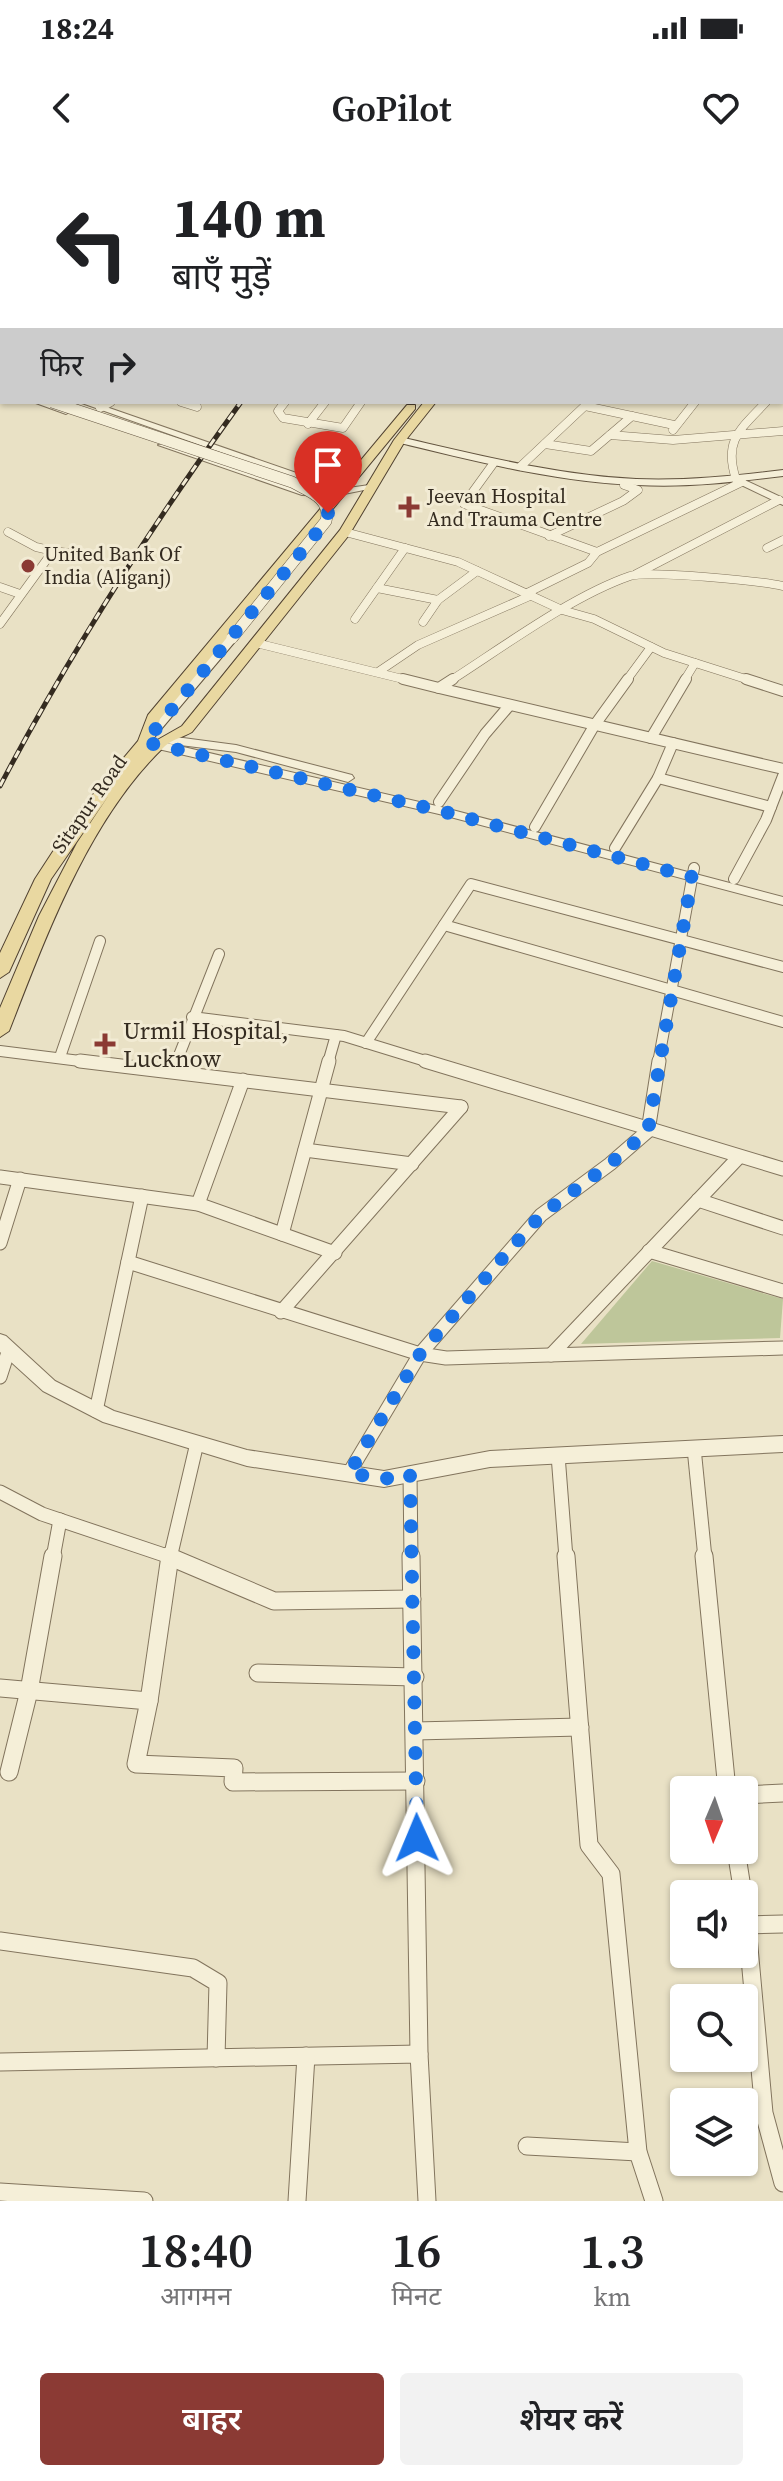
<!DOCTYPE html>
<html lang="hi">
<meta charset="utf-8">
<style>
body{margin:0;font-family:"Source Serif 4","Noto Sans Devanagari",serif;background:#f2f2f2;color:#202124;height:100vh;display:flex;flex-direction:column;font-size:30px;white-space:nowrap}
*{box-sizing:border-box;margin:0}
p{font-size:26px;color:#757577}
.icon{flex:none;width:44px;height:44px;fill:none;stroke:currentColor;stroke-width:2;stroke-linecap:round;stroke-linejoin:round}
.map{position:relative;height:2041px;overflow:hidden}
.panel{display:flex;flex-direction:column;background:#fff;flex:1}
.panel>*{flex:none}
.hud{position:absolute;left:0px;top:0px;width:784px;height:244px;box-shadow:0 2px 6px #0004;background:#fff;color:#202124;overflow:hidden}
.needle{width:52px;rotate:182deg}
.buttons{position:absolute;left:670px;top:1616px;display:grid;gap:16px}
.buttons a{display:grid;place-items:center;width:88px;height:88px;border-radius:8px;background:#fff;box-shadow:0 2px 6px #0004;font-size:40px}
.pin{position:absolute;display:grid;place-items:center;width:68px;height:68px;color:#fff;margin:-82px -34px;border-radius:50% 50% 50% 0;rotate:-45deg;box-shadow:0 0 8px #0007}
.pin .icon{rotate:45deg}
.me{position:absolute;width:88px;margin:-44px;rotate:359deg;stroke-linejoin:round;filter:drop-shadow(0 0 6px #0008)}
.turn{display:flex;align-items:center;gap:28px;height:168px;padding:0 40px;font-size:36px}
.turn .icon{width:104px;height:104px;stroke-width:2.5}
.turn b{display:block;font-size:56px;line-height:68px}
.then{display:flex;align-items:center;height:76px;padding:0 40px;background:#0003;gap:16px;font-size:30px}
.eta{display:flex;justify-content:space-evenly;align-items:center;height:136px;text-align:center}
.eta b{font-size:48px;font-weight:600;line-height:56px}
.primary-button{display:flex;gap:16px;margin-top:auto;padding:16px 40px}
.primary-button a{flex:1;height:92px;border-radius:8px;background:#8b3a34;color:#fff;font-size:32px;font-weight:600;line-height:92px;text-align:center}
.primary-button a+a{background:#f2f2f2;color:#202124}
.status{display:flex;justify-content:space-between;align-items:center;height:56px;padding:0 40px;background:#fff;direction:ltr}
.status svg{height:22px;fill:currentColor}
header{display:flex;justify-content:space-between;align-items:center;height:104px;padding:0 40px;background:#fff;font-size:36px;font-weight:600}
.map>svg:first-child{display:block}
.green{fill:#bec69a}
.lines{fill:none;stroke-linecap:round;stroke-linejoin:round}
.minor-far4-casing{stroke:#82745d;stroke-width:7}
.minor-far3-casing{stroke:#82745d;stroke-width:9}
.minor-far2-casing{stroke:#82745d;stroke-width:12}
.minor-far1-casing{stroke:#82745d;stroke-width:15}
.minor-casing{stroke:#82745d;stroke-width:19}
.tertiary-casing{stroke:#82745d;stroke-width:2}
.secondary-casing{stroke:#645540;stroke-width:2}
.primary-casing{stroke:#514231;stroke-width:2}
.minor-far4{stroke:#f5efd8;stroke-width:6}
.minor-far3{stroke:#f5efd8;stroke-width:8}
.minor-far2{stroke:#f5efd8;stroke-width:10}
.minor-far1{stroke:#f5efd8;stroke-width:13}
.minor{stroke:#f5efd8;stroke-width:17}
.tertiary{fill:#f5efd8;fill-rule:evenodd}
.secondary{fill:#f5efd8;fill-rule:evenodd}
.primary{fill:#e9d8a1;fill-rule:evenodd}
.rail-casing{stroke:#342b20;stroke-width:5}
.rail{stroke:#f2ebd4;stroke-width:3;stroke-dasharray:8;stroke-linecap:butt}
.secondary-bridge-casing{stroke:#645540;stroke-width:12;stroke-linecap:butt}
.secondary-bridge{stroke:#f5efd8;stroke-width:11}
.route{stroke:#1a73e8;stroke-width:14;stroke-dasharray:0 25.2}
.poi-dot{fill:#8b3a34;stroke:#f2ebd4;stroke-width:3}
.labels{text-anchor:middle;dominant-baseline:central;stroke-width:6;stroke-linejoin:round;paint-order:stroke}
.far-poi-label{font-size:20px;fill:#342b20;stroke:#f2ebd4;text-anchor:start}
.far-street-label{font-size:20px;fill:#342b20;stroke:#f2ebd4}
.poi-label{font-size:24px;fill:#342b20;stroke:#f2ebd4;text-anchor:start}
</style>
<div class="status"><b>18:24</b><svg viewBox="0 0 49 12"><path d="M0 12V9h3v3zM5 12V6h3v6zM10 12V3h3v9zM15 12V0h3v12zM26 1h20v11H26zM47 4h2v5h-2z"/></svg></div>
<header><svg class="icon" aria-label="back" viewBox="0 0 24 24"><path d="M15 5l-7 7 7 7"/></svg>GoPilot<svg class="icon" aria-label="heart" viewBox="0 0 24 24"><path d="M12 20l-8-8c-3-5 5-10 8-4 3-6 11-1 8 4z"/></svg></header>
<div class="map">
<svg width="783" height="2041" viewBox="0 0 783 2041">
<rect width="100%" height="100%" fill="#e9e1c5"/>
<path class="green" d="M652 1101 783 1139 780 1178 581 1184Z"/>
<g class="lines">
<defs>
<g id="minor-far4">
<path d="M323 0 337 2"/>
<path d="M541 0 554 2"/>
<path d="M711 0 719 2"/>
<path d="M442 2 445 0"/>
</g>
<g id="minor-far3">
<path d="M181 242 197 247"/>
<path d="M285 242 278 251 283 258 343 268 361 242"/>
<path d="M585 246 674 265"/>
<path d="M100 248 111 242"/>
<path d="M308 264 325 242"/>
<path d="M673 270 695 242"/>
<path d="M610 275 673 280 783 271"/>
<path d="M545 284 591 291 632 256"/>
<path d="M493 304 464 344 597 392 742 322"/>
<path d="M521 306 589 242"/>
<path d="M736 319C723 280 741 269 766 242"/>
<path d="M345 372 458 402 562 450 594 459 664 493 752 521"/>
<path d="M549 376 623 341 638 330 624 325"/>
<path d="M767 388 783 380"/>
<path d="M53 391 69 393"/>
<path d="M636 414 779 340"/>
<path d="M0 427 20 434"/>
<path d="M377 428 438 440"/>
<path d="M527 433 588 403 597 392"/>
<path d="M355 459 405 388"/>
<path d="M423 462 438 440 477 411"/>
<path d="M0 464 53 391 36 387 8 372"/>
<path d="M256 483 411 521"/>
<path d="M378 512 418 485 532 435"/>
<path d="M450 521C503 487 572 436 630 416 649 410 760 421 783 426"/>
<path d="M626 521 651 487"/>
<path d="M684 521 695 503"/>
</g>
<g id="minor-far2">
<path d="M403 519 439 528 453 519"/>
<path d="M746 519 783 531"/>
<path d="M439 528 783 609"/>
<path d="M651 578 686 519"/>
<path d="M658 618 771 647"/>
<path d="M439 642 485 574 509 546"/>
<path d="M535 667 594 566 628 519"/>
<path d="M615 688 658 618 673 583"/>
<path d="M734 719 766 660 783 616"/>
<path d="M444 765 783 862"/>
<path d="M192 857 344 876 432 903"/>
<path d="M366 883 471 724 783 807"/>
<path d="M0 891 96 903"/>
<path d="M60 897 100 781"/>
<path d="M176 903 219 794"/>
<path d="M328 903 336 875"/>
<path d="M658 903 694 708"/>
</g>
<g id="minor-far1">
<path d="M80 901 461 947"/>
<path d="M425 901 783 1009"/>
<path d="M173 911 177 901"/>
<path d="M305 990 412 1004"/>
<path d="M0 1017 198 1044 335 1093"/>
<path d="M698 1040 783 1068"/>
<path d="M198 1044 243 920"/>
<path d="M282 1074 329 901"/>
<path d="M0 1083 20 1019"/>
<path d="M649 1091 783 1131"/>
<path d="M128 1102 420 1194 446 1198 783 1188"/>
<path d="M281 1152 461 947"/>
<path d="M551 1195 739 997"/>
<path d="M0 1217 9 1189"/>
<path d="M96 1251 142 1036"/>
<path d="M694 1288 705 1398"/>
<path d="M558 1295 566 1398"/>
<path d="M349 1313 420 1194 541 1055 610 1004 648 971 659 901"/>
<path d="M410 1314 411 1398"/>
<path d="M0 1332 42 1354 173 1398"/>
<path d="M53 1398 60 1360"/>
<path d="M170 1398 197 1283"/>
</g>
<g id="minor">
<path d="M168 1396 274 1441 412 1439"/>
<path d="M411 1396 419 1894"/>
<path d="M566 1396 589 1685 611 1714 638 1992 654 2041"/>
<path d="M704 1396 727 1630"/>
<path d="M258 1513 415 1517"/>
<path d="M0 1528 149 1541 136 1604 234 1608 233 1622 416 1621"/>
<path d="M149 1541 170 1396"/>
<path d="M415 1571 580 1567"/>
<path d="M9 1612 29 1531 53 1396"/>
<path d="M744 1635 783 1633"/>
<path d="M736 1690 743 1734"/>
<path d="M744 1742 747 1765 783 1764"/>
<path d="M747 1765 764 1953 783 2023"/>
<path d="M0 1781 193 1808 218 1823 216 1898"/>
<path d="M0 1902 419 1894 427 2041"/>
<path d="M527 1986 638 1992"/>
<path d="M0 2032 144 2041"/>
<path d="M297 2041 306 1896"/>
</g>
<g id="tertiary">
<path d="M0 211 2 212V218L0 217Z"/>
<rect x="0" y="226" width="2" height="6"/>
<path d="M33 242H46L71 251 66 254Z"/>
<path d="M79 242H92L334 326 335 330 369 325 374 328 334 336 302 335 158 285 166 283 303 329 327 330Z"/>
<path d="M736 316 783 338V345L733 321 731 319Z"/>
<path d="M168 576 236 585 352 615 354 618 348 622 236 592 164 583V577Z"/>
<path d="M145 578 441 647 783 737V745L439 654 141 585V579Z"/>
<path d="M0 1174 6 1176 55 1221 114 1251 247 1290 384 1311 490 1291 783 1276V1292L490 1307 384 1327 247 1306 103 1262 43 1231 0 1192Z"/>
</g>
<g id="secondary">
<path d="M0 221 2 222V228L0 227Z"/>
<path d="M400 277C478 295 556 315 636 319 685 321 734 316 783 310V316C735 322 686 328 637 325 555 322 475 301 396 282L395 280Z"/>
<path d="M228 475 238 478 152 580H142V574Z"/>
</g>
<path id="primary" d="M424 242H436L405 281 349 375 192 572C184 577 173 579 165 586 89 658 46 776 9 871L0 877V848L39 756 77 683 109 635 51 719 9 812 0 818V793L35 719 80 650 138 581 148 555 407 245H415V249L160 559 152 583 182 566 340 370 394 280Z"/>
</defs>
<use href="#minor-far4" class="minor-far4-casing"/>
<use href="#minor-far3" class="minor-far3-casing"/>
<use href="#minor-far2" class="minor-far2-casing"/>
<use href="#minor-far1" class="minor-far1-casing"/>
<use href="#minor" class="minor-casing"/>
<use href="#tertiary" class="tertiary-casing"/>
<use href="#secondary" class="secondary-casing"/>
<use href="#primary" class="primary-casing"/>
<use href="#minor-far4" class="minor-far4"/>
<use href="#minor-far3" class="minor-far3"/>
<use href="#minor-far2" class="minor-far2"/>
<use href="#minor-far1" class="minor-far1"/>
<use href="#minor" class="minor"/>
<use href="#tertiary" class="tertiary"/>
<use href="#secondary" class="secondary"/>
<use href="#primary" class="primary"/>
<defs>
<path id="rail" d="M0 626C71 491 152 365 241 242"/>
</defs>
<use href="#rail" class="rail-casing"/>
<use href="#rail" class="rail"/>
<defs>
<path id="secondary-bridge" d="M52 242 292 322C308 331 332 338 326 361L232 478"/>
</defs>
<use href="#secondary-bridge" class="secondary-bridge-casing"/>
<use href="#secondary-bridge" class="secondary-bridge"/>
</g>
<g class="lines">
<path class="route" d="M328 353 326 361 303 390 145 582 441 651 692 717 648 971 610 1004 541 1055 500 1101 420 1194 349 1313 384 1319 410 1314 417 1678"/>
</g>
<g class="poi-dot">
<path d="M405 335h8v8h8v8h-8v8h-8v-8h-8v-8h8z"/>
<circle cx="28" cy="406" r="8"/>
<path d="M101 872h8v8h8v8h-8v8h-8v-8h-8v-8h8z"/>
</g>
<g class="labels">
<g class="far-poi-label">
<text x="427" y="336">Jeevan Hospital<tspan x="427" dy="23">And Trauma Centre</tspan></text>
<text x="44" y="394">United Bank Of<tspan x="44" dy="23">India (Aliganj)</tspan></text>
</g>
<g class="far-street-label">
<text transform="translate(89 644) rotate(-55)">Sitapur Road</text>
</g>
<g class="poi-label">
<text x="123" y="870">Urmil Hospital,<tspan x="123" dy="28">Lucknow</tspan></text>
</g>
</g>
</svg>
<div class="buttons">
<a><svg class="needle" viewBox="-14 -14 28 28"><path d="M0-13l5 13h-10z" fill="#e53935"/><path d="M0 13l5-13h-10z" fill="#757577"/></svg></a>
<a><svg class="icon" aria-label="sound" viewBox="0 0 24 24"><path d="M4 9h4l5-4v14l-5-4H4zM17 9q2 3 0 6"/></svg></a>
<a><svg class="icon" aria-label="search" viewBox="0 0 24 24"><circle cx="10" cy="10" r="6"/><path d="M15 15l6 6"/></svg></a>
<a><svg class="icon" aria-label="layers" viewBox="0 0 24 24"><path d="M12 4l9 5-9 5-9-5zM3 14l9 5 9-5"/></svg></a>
</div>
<div class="pin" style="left:328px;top:353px;background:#d93025"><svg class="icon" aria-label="arrive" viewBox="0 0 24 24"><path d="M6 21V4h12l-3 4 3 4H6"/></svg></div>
<svg class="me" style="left:417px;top:1678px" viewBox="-20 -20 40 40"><path d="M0-17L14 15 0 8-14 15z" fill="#1a73e8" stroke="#fff" stroke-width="4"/></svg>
<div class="hud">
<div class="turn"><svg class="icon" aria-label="left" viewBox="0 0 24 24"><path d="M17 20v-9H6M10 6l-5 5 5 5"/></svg><div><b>140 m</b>बाएँ मुड़ें</div></div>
<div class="then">फिर<svg class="icon" aria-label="right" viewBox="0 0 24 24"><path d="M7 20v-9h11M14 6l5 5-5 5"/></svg></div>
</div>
</div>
<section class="panel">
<div class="eta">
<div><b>18:40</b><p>आगमन</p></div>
<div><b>16</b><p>मिनट</p></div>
<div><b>1.3</b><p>km</p></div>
</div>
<div class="primary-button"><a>बाहर</a><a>शेयर करें</a></div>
</section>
